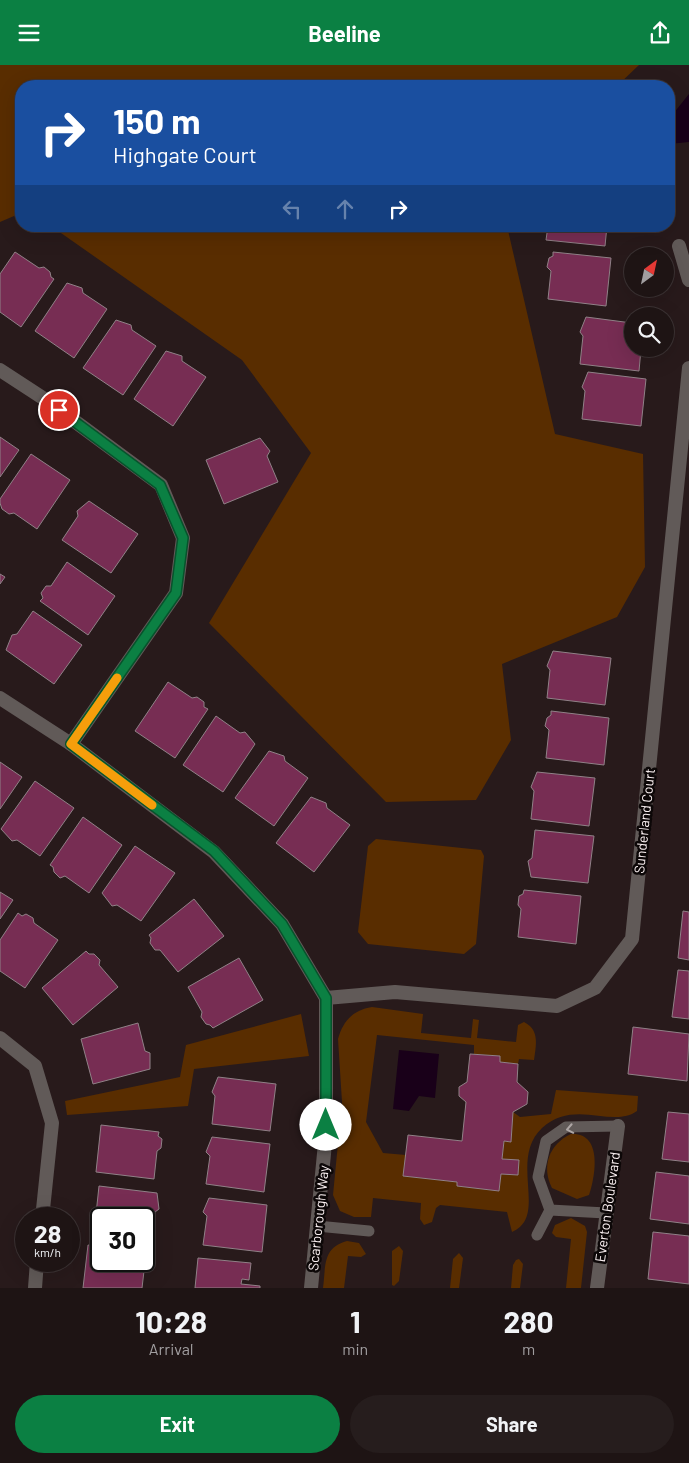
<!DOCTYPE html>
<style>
body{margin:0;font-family:Barlow,sans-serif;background:#261d1d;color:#f1f3f6;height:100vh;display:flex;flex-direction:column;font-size:19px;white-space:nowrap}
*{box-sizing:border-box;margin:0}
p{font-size:16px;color:#a19ea0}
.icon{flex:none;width:28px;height:28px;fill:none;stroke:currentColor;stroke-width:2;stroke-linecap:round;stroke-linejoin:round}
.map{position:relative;height:1223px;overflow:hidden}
.panel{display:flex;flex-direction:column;background:#1e1414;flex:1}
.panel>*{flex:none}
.hud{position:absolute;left:15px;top:15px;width:660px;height:152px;border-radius:20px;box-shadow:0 5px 20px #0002,0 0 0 1px #3c3334;background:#1a4fa0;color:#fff;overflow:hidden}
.needle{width:32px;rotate:33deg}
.fabs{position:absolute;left:624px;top:182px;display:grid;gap:10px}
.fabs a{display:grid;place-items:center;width:50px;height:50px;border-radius:50%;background:#1e1414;box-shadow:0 5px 20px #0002,0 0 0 1px #3c3334;font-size:25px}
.speed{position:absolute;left:15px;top:1142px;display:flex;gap:10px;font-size:25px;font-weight:700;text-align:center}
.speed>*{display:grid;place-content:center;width:65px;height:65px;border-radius:50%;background:#1e1414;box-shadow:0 5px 20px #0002,0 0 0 1px #3c3334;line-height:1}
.speed small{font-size:12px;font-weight:400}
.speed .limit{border:2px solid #111;border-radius:8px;background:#fff;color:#111}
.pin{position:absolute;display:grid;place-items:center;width:42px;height:42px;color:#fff;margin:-21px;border:2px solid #fff;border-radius:50%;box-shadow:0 1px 5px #0007}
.me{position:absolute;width:55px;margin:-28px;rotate:0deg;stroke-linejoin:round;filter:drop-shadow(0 0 4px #0008)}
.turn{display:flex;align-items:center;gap:18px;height:105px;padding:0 15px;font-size:22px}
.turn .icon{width:65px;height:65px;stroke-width:2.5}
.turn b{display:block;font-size:35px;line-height:42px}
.lanes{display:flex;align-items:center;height:48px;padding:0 15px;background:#0003;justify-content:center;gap:25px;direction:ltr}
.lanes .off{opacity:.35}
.eta{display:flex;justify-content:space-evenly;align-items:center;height:85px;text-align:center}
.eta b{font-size:30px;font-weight:700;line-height:35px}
.action{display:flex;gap:10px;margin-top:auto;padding:10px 15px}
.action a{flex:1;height:58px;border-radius:30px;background:#0b8043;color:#fff;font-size:20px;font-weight:700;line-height:58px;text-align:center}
.action a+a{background:#261d1d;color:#f1f3f6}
header{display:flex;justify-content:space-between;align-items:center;height:65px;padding:0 15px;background:#0b8043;color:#fff;font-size:22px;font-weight:700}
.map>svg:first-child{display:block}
.green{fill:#592d00}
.water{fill:#190019}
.building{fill:#772d53;stroke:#908187}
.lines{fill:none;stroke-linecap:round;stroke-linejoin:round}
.service{stroke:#615a58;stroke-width:11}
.minor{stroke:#615a58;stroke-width:14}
.oneway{stroke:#aea6a5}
.route-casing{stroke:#07532c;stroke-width:12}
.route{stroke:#0b8043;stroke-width:9}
.slow{stroke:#f59e0b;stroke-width:9}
.labels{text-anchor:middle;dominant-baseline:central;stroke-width:5;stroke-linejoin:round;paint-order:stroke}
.street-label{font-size:14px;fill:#fbf1f2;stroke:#0c0707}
</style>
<header><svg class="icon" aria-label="menu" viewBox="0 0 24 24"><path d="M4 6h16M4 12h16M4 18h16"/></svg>Beeline<svg class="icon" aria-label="share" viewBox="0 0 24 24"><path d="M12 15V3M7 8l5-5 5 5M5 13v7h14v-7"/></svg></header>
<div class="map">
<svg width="689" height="1223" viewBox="0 0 689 1223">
<rect width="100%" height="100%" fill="#281a1b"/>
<g class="green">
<path d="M0 0H639L617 21H21V148L0 157Z"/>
<path d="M51 161H507L555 369 643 389 645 502 617 552 502 599 511 675 476 735 386 737 209 558 311 388 242 295Z"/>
<path d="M376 774 481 785 484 791 476 879 464 889 368 879 358 867 368 781Z"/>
<path d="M372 942 423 949 421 968 471 973 473 954 479 955 477 973 516 977 518 960 524 957C540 965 536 980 534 995L519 994 518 999 500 997V991L474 989V980L377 970 366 1057 383 1088 406 1090 403 1111 457 1117V1121L499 1126 501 1109 518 1110 519 1095 502 1094 504 1076 511 1077 513 1047 520 1052 551 1049 556 1025 638 1031 637 1046C612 1064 575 1033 542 1063 508 1095 549 1151 512 1167L507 1147 440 1140 436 1143 432 1157 424 1160 420 1154 421 1138 373 1133 371 1152H354L340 1146 333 1130 342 1037 338 974C343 956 353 945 372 942Z"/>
<path d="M301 949 309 991 194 1004 188 1041 67 1050 65 1036 180 1012 186 980Z"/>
<path d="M571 1069C602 1067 596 1109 589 1130L577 1134 552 1123C541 1102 549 1079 571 1069Z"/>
<path d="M571 1153 585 1161 587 1167 581 1223H566L571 1174 556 1172 552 1168 555 1160Z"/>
<path d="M347 1176 359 1178 366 1189 361 1192 348 1191 344 1223H323C326 1201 322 1183 347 1176Z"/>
<path d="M399 1181 403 1186 399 1216 394 1221 392 1220V1186Z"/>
<path d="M459 1188 463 1193 459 1223H450L453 1194Z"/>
<path d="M519 1194 523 1199 520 1223H511L513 1200 516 1195Z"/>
</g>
<g class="water">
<path d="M689 29V77L669 79V54Z"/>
<path d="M399 985 439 989 435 1033 419 1031 409 1046 393 1044Z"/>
</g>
<g class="building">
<path d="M548 161H607L605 181 546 175Z"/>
<path d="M15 187 39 203 44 202 50 207 51 212 54 214 21 262 0 247V209Z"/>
<path d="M553 187 611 193 606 241 548 234 551 206 547 202 549 193 553 191Z"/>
<path d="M67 218 82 223 83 228 107 244 74 293 35 266Z"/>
<path d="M586 252 632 258V284H641L639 306 580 299 583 271 580 267Z"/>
<path d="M116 255 131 260 132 265 156 281 123 330 83 303Z"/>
<path d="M166 286 182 291V296L206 312 173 361 134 334Z"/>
<path d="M588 307 646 314 641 361 582 354 585 326 582 322Z"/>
<path d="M0 372 19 385 0 412Z"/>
<path d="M260 373 270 386 267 391 278 417 224 439 206 395Z"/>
<path d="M31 389 70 415 37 464 14 448 9 449 2 444 0 438V434Z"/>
<path d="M89 436 138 469 111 508 62 475 78 451 77 446Z"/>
<path d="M67 497 115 531 88 570 40 536 43 533 41 528 46 521H51Z"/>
<path d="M0 509 5 512 0 519Z"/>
<path d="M33 546 82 580 54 619 6 585 12 570 17 569Z"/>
<path d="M553 586 611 593 605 640 547 633 550 605 547 601Z"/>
<path d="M168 617 192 633 197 632 204 637V642L208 644 175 693 135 666Z"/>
<path d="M551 646 609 653 604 700 546 693 549 665 545 661 547 653 551 650Z"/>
<path d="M216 651 240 668 245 667 255 679 223 727 183 700Z"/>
<path d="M269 686 284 691 285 696 308 713 274 761 235 733Z"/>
<path d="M0 697 22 712 0 744Z"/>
<path d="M537 707 595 713 589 761 531 754 534 726 531 722Z"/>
<path d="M35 716 74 743 40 791 17 775 12 776 1 764Z"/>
<path d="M311 732 326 738 327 743 350 760 314 807 276 778Z"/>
<path d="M83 752 122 780 89 828 65 811 60 813 54 807 53 802 50 800Z"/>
<path d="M535 765 594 771 588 818 531 812 528 796 532 793Z"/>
<path d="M135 781 175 808 141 856 117 840 112 841 102 828Z"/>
<path d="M524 825 581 831 576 879 518 872 521 844 518 840 519 831 523 829Z"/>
<path d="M0 827 13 835 0 854Z"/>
<path d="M194 834 224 871 178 907 160 885H155L150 878 151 873 149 870Z"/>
<path d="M683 846 689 847V895L678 893Z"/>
<path d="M18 848 22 851 26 849 33 853 34 858 58 875 25 923 0 906V875Z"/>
<path d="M86 886 89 889H94L100 895 99 900 118 922 73 960 42 923Z"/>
<path d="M239 893 263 935 213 963 210 960 206 959 201 952 202 947 188 922Z"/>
<path d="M678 905 689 906V954L672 952Z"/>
<path d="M138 958 145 986 150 988V1004L93 1019 81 974Z"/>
<path d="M633 962 689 969 687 1016 628 1009Z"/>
<path d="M470 989 500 991V997L518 999 517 1017 528 1027 527 1039 513 1047 511 1077 504 1076 502 1094 519 1095 518 1110 501 1109 499 1126 457 1121V1117L403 1111 408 1070 462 1076 466 1037 459 1031V1022L467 1017Z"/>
<path d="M218 1012 276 1019 270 1066 212 1059 215 1031 212 1027Z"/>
<path d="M668 1047 689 1049V1097L662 1094Z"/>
<path d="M101 1060 159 1067 158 1071 162 1074 161 1083 157 1086 154 1114 96 1107Z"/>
<path d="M212 1072 270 1079 264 1127 206 1119 210 1091 206 1087Z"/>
<path d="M656 1107 689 1111V1159L650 1154Z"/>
<path d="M99 1121 157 1128 159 1144 155 1147 152 1176 144 1175V1154H101V1169L94 1168Z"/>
<path d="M209 1133 267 1140 262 1187 203 1180 207 1151 203 1147Z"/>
<path d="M653 1167 689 1171V1219L648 1214Z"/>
<path d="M88 1180 101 1182V1196H144V1187H146L148 1203 144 1206 142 1223H83Z"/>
<path d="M198 1193 251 1198 249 1215 242 1214 241 1219 260 1221V1223H195Z"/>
</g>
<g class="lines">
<g class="service">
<path d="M606 1148 550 1145 538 1112 546 1076 566 1062 618 1061"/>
<path d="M317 1161 369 1166"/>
<path d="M537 1170 550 1145"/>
</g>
<g class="minor">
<path d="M679 181 689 215"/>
<path d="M0 305 46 335 161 420 183 473 176 528 71 679"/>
<path d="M0 633 71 679 214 787 282 859 326 933V1068L311 1223"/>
<path d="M326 933 395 927 557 941 595 923 632 874 689 303"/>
<path d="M0 973 35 1001 52 1058 42 1154"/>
<path d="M35 1223 37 1196"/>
<path d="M597 1223 618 1061"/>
</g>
</g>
<defs><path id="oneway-chevron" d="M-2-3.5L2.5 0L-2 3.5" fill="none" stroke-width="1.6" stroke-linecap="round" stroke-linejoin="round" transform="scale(1.25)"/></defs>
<use class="oneway" href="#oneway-chevron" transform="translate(570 1064) rotate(169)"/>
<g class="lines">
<defs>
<path id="route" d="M59 345 160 420 183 473 176 528 71 679 214 786 282 859 326 933V1060"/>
</defs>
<use href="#route" class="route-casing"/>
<use href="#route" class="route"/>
<path class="slow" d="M117 613 71 679 152 740"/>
</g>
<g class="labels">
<g class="street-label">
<text transform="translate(644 756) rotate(-84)">Sunderland Court</text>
<text transform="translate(607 1142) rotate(-82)">Everton Boulevard</text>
<text transform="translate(318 1153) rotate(-84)">Scarborough Way</text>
</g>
</g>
</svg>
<div class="fabs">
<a><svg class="needle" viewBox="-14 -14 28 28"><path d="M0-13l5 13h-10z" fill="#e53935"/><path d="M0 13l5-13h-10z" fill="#a19ea0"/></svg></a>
<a><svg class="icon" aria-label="search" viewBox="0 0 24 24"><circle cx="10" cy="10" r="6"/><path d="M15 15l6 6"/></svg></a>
</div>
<div class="speed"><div>28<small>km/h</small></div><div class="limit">30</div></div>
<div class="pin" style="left:59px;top:345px;background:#d93025"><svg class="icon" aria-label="arrive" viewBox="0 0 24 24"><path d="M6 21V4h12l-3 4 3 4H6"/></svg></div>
<svg class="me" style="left:326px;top:1060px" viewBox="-20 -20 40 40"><circle r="19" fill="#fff"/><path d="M0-13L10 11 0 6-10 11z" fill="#0b8043"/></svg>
<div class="hud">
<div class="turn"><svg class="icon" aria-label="right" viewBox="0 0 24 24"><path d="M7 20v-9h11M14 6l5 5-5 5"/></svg><div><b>150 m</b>Highgate Court</div></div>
<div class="lanes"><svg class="icon off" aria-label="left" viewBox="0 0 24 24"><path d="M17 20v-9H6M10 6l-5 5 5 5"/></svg><svg class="icon off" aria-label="ahead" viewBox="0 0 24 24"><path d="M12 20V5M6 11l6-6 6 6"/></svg><svg class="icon" aria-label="right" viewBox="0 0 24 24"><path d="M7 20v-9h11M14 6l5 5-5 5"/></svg></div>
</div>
</div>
<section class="panel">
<div class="eta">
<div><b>10:28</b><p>Arrival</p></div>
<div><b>1</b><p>min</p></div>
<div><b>280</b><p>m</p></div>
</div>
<div class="action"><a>Exit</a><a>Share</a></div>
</section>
